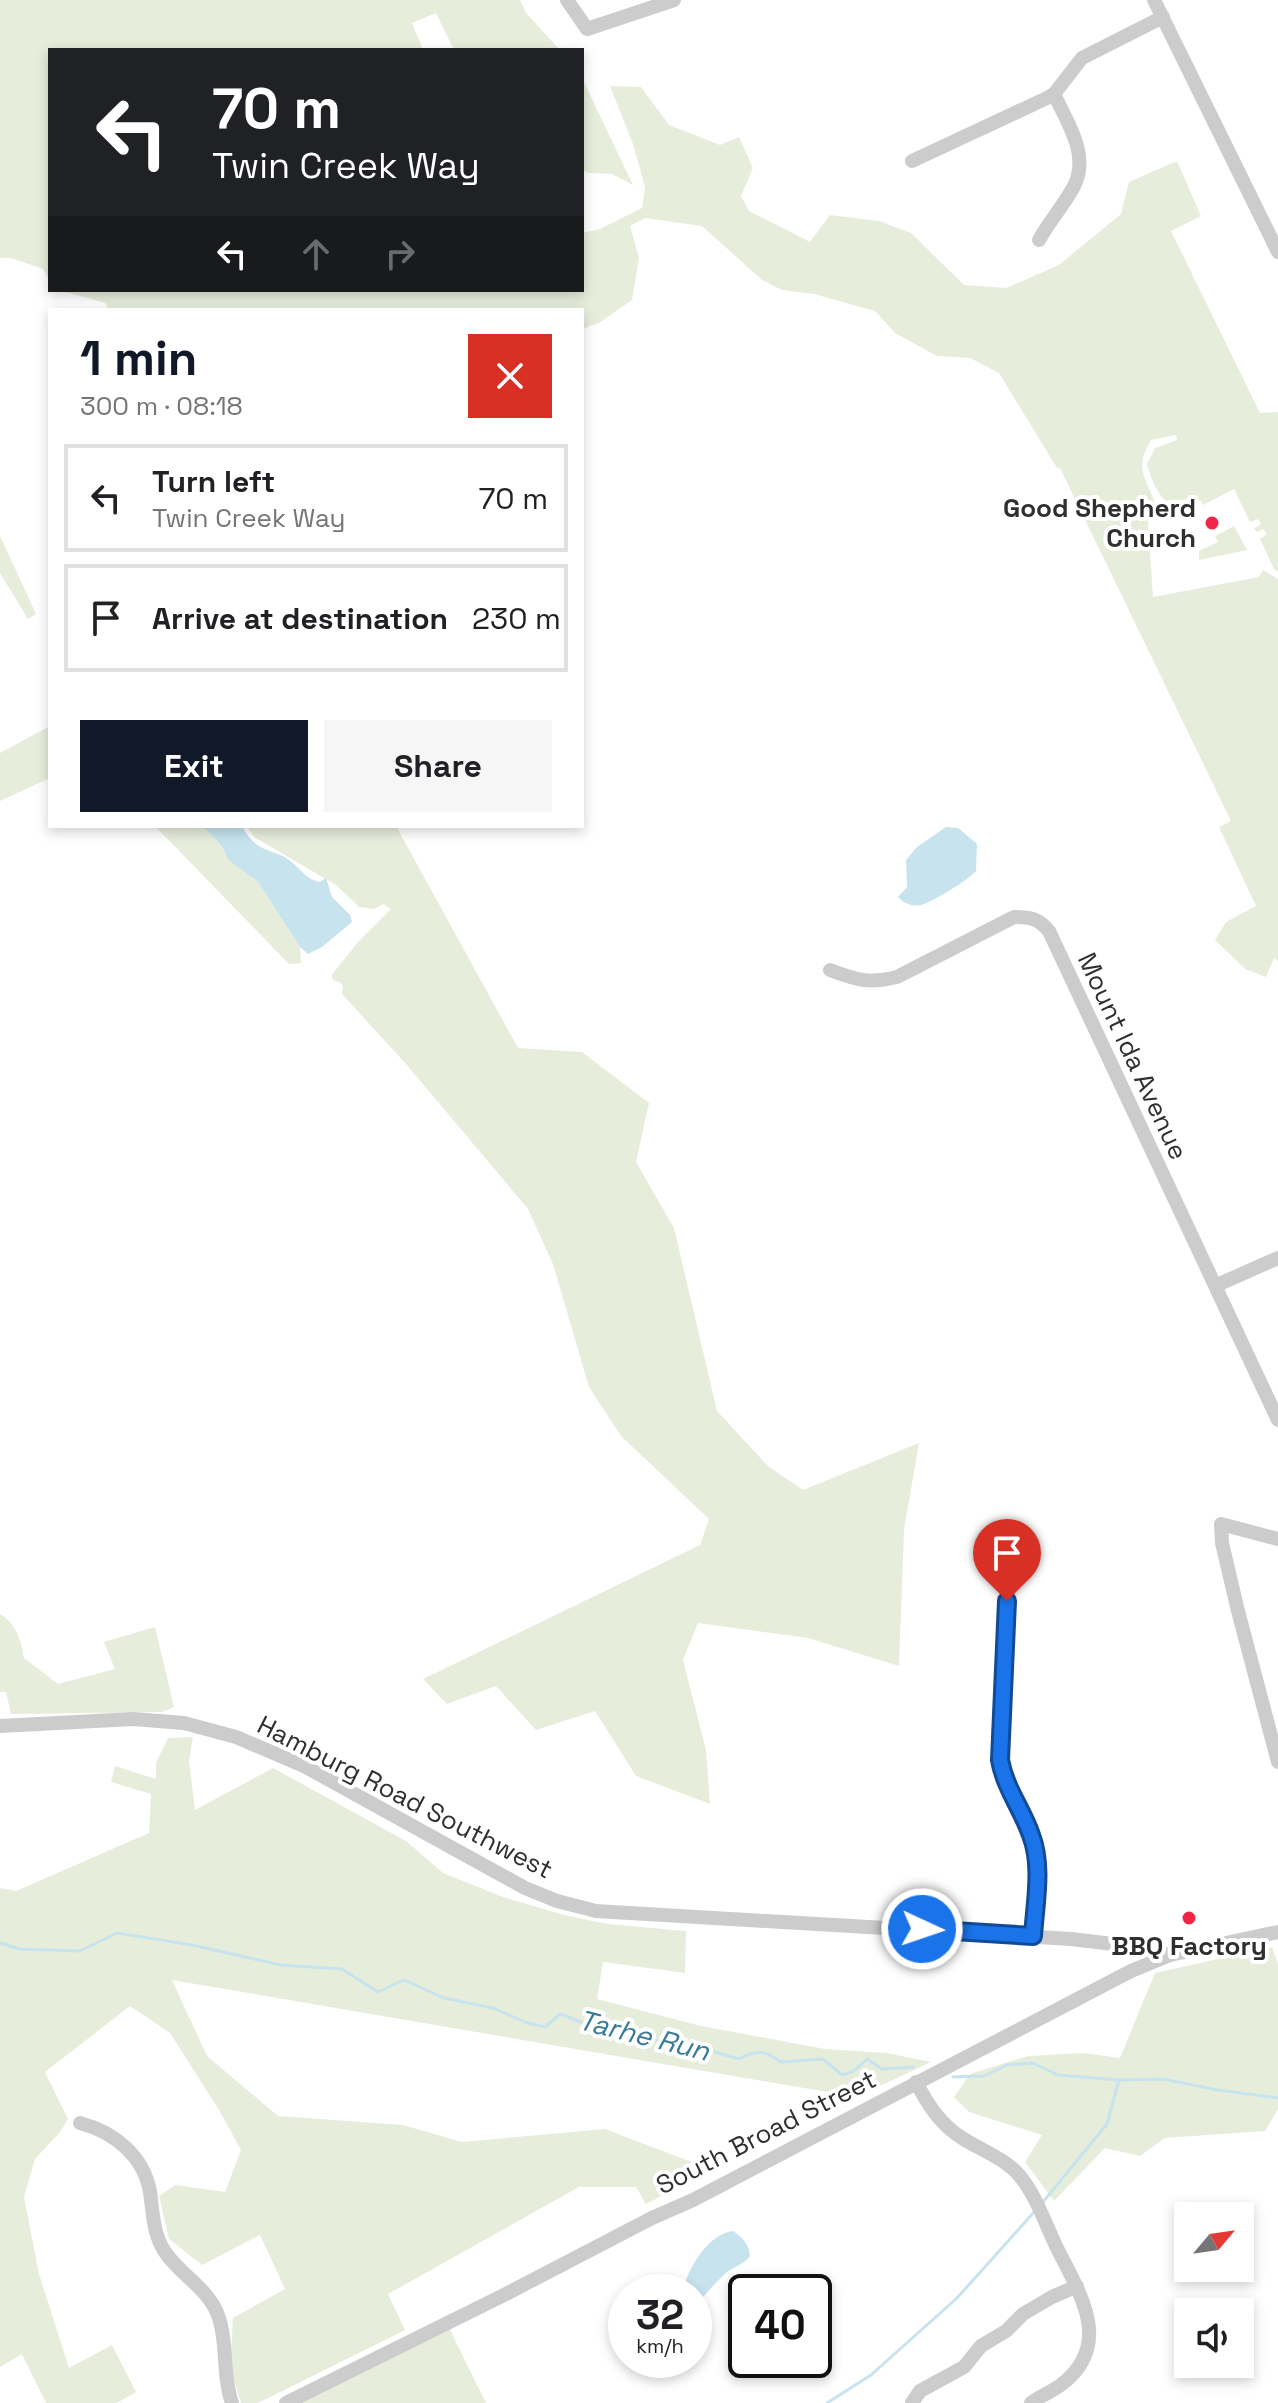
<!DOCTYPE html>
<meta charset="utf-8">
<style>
body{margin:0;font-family:"Space Grotesk",sans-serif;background:#f6f6f6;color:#202124;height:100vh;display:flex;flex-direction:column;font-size:30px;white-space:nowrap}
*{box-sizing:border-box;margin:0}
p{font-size:26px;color:#757577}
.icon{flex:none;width:44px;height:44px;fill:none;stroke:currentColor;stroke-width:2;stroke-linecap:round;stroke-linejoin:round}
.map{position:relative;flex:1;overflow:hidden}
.panel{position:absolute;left:48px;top:308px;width:536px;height:520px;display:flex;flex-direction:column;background:#fff;border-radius:0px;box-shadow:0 4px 12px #0003}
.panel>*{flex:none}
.banner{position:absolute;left:48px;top:48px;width:536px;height:244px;border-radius:0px;box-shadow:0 4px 12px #0003;background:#202124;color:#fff;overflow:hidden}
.needle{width:52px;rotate:61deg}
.fabs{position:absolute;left:1174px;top:2202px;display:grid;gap:16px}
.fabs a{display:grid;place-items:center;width:80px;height:80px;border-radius:0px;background:#fff;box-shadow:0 4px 12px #0003;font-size:40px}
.speed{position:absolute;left:608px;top:2274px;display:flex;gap:16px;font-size:40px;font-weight:700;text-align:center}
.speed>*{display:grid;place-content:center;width:104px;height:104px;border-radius:50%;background:#fff;box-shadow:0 4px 12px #0003;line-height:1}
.speed small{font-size:20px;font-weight:400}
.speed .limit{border:4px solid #111;border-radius:12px;background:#fff;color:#111}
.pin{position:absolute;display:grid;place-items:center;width:68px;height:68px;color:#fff;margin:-82px -34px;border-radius:50% 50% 50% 0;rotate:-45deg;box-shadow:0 0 8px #0007}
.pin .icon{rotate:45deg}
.me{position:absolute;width:88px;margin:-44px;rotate:93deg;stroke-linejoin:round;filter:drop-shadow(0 0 6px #0008)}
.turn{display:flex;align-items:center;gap:28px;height:168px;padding:0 32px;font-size:36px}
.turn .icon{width:104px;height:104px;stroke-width:2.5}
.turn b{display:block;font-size:56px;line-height:68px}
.lanes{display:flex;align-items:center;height:76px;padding:0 32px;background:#0003;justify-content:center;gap:40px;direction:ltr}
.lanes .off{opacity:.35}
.round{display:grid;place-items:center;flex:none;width:84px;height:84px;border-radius:0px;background:#f6f6f6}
.summary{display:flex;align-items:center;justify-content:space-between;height:136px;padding:0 32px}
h1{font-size:48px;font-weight:600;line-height:60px;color:#111827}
.primary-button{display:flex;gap:16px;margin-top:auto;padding:16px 32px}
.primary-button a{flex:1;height:92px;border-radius:0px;background:#111827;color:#fff;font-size:32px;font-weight:600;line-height:92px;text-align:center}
.primary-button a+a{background:#f6f6f6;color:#202124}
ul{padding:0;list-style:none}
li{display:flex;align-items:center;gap:24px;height:108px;margin:0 16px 12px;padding:0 16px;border:4px solid #e0e0e0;border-radius:0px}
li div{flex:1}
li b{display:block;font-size:30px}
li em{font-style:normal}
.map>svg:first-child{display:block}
.green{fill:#e7eddb}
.water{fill:#c6e3ee}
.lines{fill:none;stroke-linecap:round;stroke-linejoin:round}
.stream{stroke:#c6e3ee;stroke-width:3}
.minor{stroke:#ccc;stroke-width:14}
.route-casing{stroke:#114b97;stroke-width:20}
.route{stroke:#1a73e8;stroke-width:14}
.poi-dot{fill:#f22448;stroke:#fff;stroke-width:3}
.labels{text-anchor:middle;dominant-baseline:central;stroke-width:8;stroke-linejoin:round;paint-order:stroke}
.poi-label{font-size:26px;font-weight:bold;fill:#2f2f2f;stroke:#fff;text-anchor:end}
.street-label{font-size:26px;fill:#2f2f2f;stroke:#fff}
.water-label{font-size:28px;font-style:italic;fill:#367b97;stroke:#fff}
</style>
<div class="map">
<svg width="1278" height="2403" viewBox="0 0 1278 2403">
<rect width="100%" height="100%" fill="#fff"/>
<g class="green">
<path d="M0 0H520L526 13 560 50H454L436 13 412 23 423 50H50V281L43 269 11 258H0Z"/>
<path d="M582 78 633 185 612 174 589 173 582 170Z"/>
<path d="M610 86 641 87 669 125 720 145 739 137 753 168 741 196 749 211 810 242 830 215 879 221 911 233 964 285 1006 288 1059 265 1121 214 1129 182 1177 161 1201 216 1171 231 1260 413 1278 412V572L1274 569 1260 539 1267 534 1263 529 1257 532 1254 529 1261 524 1258 519 1250 522 1234 489 1203 505 1200 500 1190 504 1186 499 1181 501 1185 508 1177 514 1175 513 1174 502H1166C1156 491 1151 479 1147 464L1155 448 1177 440 1176 435 1151 440C1134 469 1145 475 1155 503L1147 507 1153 597 1259 577 1263 570 1278 579V961L1274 958 1266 977 1245 969 1215 940 1226 922 1256 906 1219 827 1231 821 1060 468H1057L999 373 970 358 937 356 895 333 875 311 814 294 782 290 762 280 702 226 645 218 630 226 639 258 632 300 599 323 582 329V310H109L105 303 59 290H582V233L600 229 642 208 645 187 633 144Z"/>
<path d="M1234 526 1247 550 1199 560V551L1218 542 1215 536Z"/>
<path d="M0 536 36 614 28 619 0 573Z"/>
<path d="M50 726V778L0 801V753Z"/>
<path d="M155 826H203L221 846 228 860 258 882 300 947 301 963 289 964Z"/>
<path d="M247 826H396L518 1048 582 1052 649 1103 636 1162 674 1228 717 1411 768 1466 803 1490 919 1443 904 1530 899 1666 808 1638 698 1623 683 1660 706 1750 710 1804 636 1776 595 1711 536 1730 496 1686 447 1704 423 1679 700 1545 709 1519 621 1436 589 1387 553 1264 528 1209 406 1064 342 994 343 987 340 982 334 981 331 976 358 942 391 909 383 904 374 909 359 907 336 885 254 837Z"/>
<path d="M0 1614C16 1623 21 1641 24 1658L58 1684 115 1669 104 1642 155 1627 174 1707 162 1712 11 1714 6 1692H0Z"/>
<path d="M193 1737 189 1761 195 1810 273 1768 406 1841 443 1873 503 1897 564 1915 607 1924 686 1931 685 1973 603 1962 597 1999 701 2026 825 2049 886 2053 931 2062 867 2092 839 2094 172 1980 207 2056 278 2116 403 2125 462 2142 605 2129 712 2170 646 2204 636 2187H579L388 2294 405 2330 258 2403H241L230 2368 233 2318 285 2289 260 2235 202 2265 169 2239 159 2196 175 2185 225 2192 241 2150 219 2110 170 2033 130 2006 45 2072 68 2119 60 2132 35 2159 24 2197 39 2274 69 2368 112 2345 136 2392 117 2403H46L22 2354 0 2367V1888L16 1891 149 1833 151 1794 111 1782 115 1766 156 1779V1763L168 1738Z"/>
<path d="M1272 1947 1278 1964V2109L1265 2131 1165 2138 1140 2156 1105 2148 1054 2201 1025 2162 1042 2135 969 2112 954 2097 970 2074 1028 2056 1083 2053 1120 2058 1155 1973Z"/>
<path d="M449 2328 486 2403H300Z"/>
</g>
<g class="water">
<path d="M203 826H242C258 857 277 847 294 864 304 873 306 879 320 882L326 878 332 897 350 915 352 922 322 947 308 954 300 947 258 882 228 860 222 847Z"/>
<path d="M946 827 958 828 977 844 976 871C968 880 933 902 921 905 912 907 903 903 898 897L907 887 906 860 917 847Z"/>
<path d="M733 2231C743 2238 749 2244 750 2256 744 2264 736 2266 727 2272 718 2280 710 2289 702 2298L694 2299V2292H683C687 2269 708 2234 733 2231Z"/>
</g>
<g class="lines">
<g class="stream">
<path d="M0 1943 20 1949 80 1951 117 1933 192 1945 281 1965 342 1969 378 1992 404 1980 444 1998 493 2008 525 2022 545 2027 560 2014 602 2030 712 2051 739 2059C757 2049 765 2050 781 2062L823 2059 842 2075 854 2071 867 2059 882 2069 914 2067"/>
<path d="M953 2077 984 2076 1007 2065 1033 2063 1058 2075 1119 2080 1163 2079 1218 2090 1278 2098"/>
<path d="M1043 2202 1107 2124 1119 2080"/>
<path d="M827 2403 871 2375 957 2298 1035 2211"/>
</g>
<g class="minor">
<path d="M567 0 587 29 674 0"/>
<path d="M1154 0 1278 252"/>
<path d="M912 161 1047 98 1054 94 1082 58 1163 17"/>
<path d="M1039 240C1049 222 1063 206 1073 188 1091 156 1067 122 1054 94"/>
<path d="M830 970C857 980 868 984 897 977L1014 917C1030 917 1038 918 1049 931L1278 1420"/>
<path d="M1217 1285 1278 1258"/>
<path d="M1010 1539 1000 1760C1005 1788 1021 1809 1031 1835 1043 1866 1035 1904 1033 1936"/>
<path d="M1278 1539 1221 1524 1222 1543 1238 1611 1278 1762"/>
<path d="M0 1726 133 1719 184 1723 236 1737 304 1766 525 1888 557 1901 596 1911 1071 1939 1139 1947 1170 1955"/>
<path d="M916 2082C928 2105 940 2124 962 2138 981 2150 1004 2158 1019 2175 1036 2195 1045 2223 1056 2246 1078 2291 1115 2343 1062 2384 1053 2391 1041 2396 1031 2403"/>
<path d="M80 2123C114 2132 144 2156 150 2192 153 2213 153 2234 165 2252 181 2276 210 2289 219 2318 228 2345 222 2375 232 2403"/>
<path d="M286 2403 506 2294 652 2218 693 2200 1131 1971 1170 1955 1278 1932"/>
<path d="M912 2403 920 2391 964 2367 981 2346 1006 2331 1023 2314 1052 2297 1077 2286"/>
</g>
</g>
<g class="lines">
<defs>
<path id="route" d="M922 1929 1033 1936C1035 1904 1043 1866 1031 1835 1022 1809 1005 1788 1000 1760L1007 1601"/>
</defs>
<use href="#route" class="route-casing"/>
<use href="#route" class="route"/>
</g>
<g class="poi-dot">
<circle cx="1212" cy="523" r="8"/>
<circle cx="1189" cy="1918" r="8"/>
</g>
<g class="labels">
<g class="poi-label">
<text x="1196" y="508">Good Shepherd<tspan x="1196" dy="30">Church</tspan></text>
<text x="1189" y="1946" text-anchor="middle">BBQ Factory</text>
</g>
<g class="street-label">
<text transform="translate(1133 1056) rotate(65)">Mount Ida Avenue</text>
<text transform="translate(405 1797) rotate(27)">Hamburg Road Southwest</text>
<text transform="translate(766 2132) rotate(-27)">South Broad Street</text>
</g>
<g class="water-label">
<text transform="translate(644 2035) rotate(14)">Tarhe Run</text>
</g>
</g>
</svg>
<div class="fabs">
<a><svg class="needle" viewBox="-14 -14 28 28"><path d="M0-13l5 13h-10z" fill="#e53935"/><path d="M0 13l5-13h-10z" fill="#757577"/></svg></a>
<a><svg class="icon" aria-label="sound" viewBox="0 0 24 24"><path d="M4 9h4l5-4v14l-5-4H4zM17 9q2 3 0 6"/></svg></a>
</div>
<div class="speed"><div>32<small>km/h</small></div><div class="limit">40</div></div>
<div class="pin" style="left:1007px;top:1601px;background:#d93025"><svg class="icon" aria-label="arrive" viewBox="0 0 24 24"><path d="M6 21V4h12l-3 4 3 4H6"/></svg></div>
<svg class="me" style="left:922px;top:1929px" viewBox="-20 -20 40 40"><circle r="17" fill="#1a73e8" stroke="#fff" stroke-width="3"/><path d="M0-11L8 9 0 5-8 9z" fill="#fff"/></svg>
<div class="banner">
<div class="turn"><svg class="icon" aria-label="left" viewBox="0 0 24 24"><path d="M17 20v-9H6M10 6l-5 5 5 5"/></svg><div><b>70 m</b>Twin Creek Way</div></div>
<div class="lanes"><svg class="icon" aria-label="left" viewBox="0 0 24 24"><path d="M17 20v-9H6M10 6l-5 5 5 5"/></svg><svg class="icon off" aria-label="ahead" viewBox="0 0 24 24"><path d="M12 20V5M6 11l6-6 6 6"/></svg><svg class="icon off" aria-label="right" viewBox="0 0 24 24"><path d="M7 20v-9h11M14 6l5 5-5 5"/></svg></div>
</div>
<section class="panel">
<div class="summary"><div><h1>1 min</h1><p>300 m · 08:18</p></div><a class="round" style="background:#d93025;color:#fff"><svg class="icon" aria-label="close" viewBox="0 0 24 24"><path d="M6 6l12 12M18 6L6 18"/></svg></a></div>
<ul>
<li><svg class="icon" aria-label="left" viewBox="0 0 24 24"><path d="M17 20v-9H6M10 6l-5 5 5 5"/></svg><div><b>Turn left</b><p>Twin Creek Way</p></div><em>70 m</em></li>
<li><svg class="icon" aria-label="arrive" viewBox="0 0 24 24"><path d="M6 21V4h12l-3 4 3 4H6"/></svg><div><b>Arrive at destination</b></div><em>230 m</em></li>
</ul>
<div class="primary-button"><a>Exit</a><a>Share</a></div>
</section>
</div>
